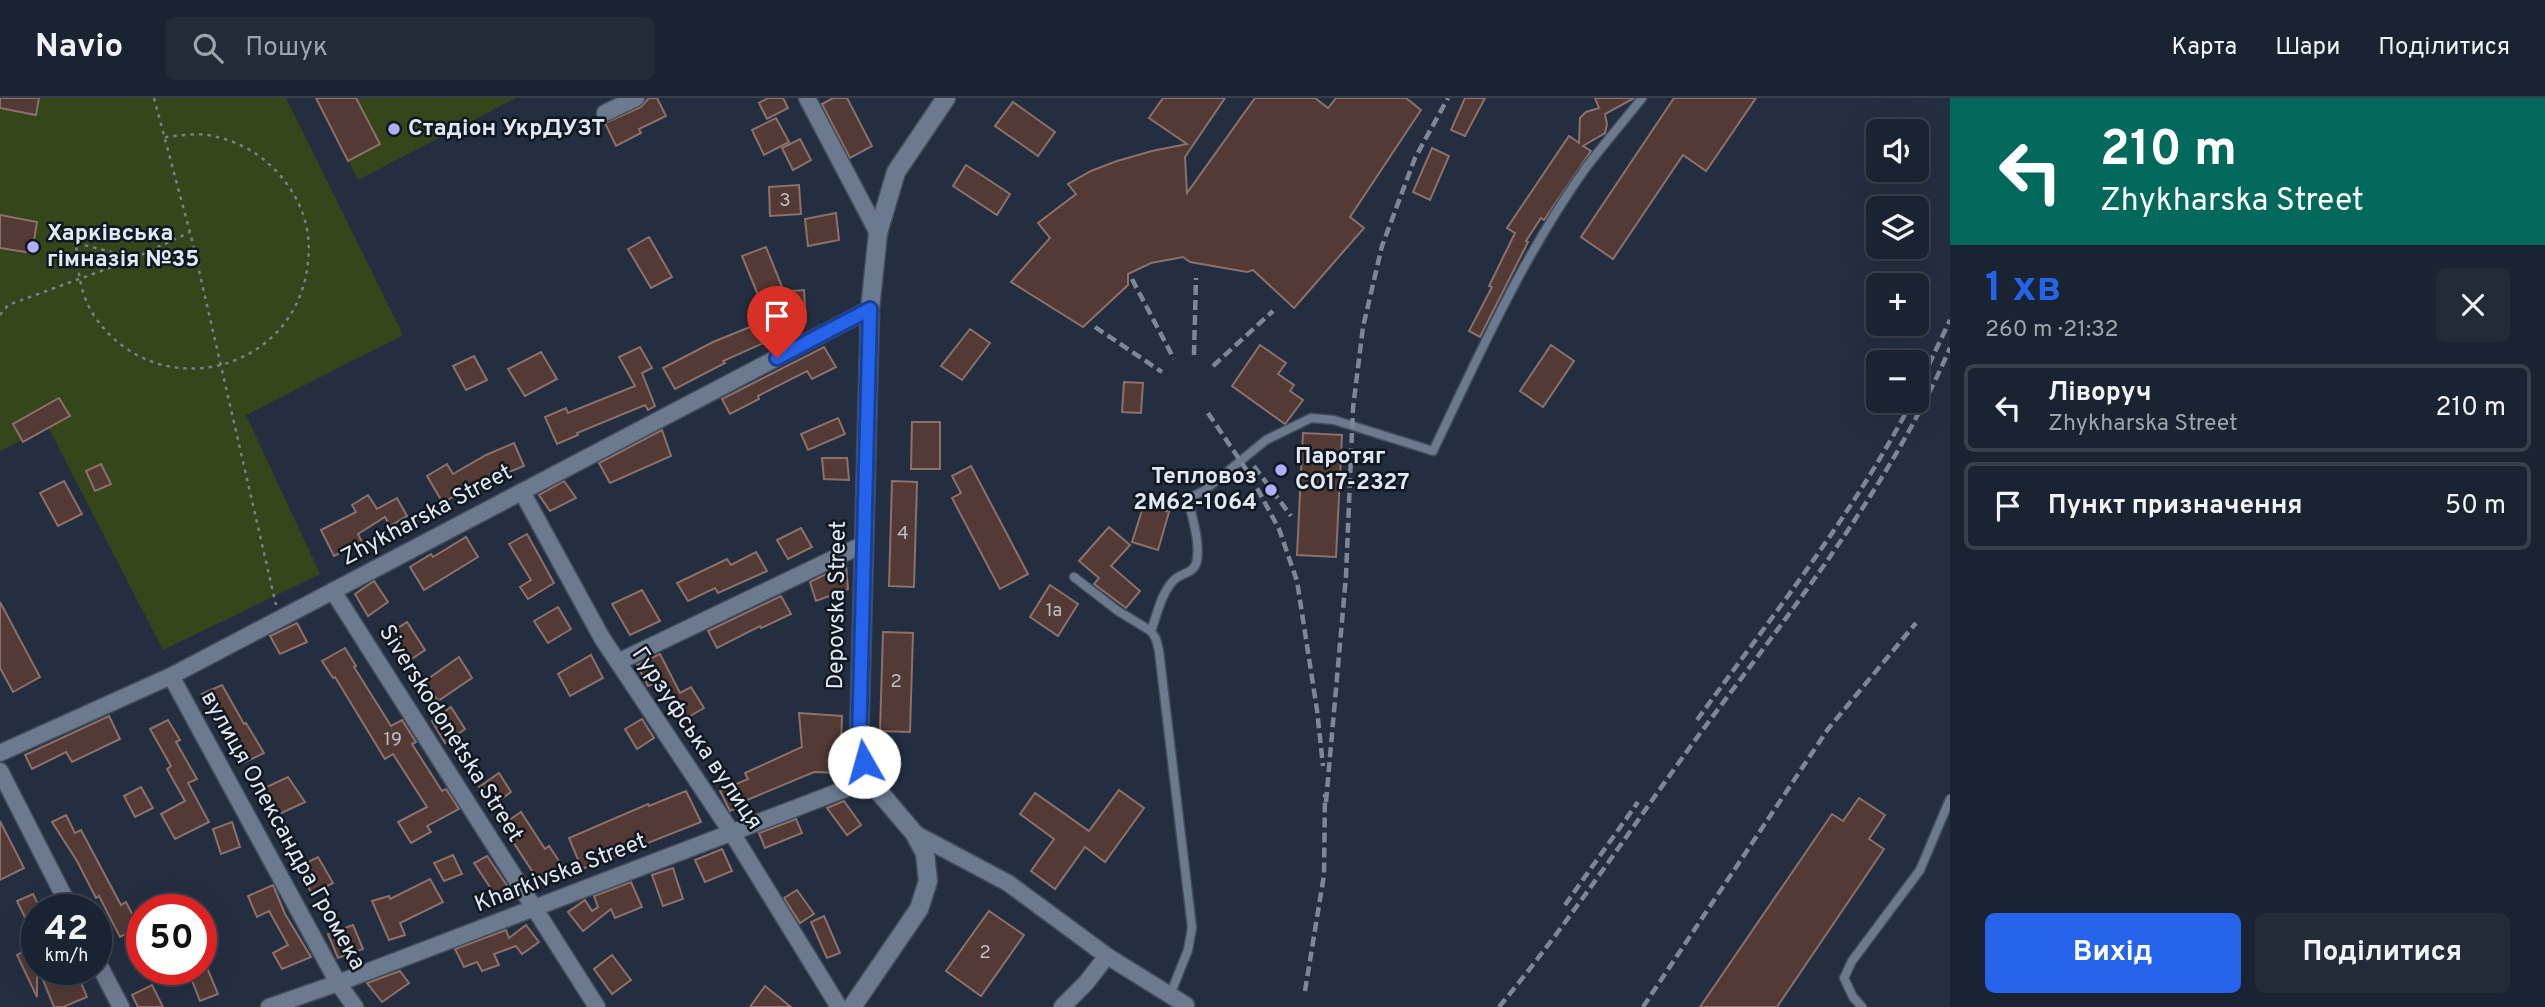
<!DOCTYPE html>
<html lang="uk">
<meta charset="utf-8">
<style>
body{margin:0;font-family:Overpass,sans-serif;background:#232b39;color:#f1f3f6;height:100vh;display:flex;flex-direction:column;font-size:26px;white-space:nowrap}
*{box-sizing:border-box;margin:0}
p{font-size:23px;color:#9fa4ab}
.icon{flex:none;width:38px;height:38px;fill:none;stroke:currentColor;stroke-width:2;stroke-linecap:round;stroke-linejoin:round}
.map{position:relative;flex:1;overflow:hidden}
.side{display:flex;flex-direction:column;background:#1a2331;width:595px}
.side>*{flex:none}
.top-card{background:#00695c;color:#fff;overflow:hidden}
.fabs{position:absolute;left:1866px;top:21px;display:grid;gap:14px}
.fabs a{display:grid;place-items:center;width:63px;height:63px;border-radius:10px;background:#1a2331;box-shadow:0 7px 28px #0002,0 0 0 2px #38404d;font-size:35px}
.speed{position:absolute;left:21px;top:796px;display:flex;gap:14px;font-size:35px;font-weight:700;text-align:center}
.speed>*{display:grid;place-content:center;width:91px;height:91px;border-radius:50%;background:#1a2331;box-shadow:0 7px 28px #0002,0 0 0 2px #38404d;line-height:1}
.speed small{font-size:18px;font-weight:400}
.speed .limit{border:10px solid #d22;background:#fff;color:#111}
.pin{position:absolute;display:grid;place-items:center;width:60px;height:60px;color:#fff;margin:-72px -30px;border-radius:50% 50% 50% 0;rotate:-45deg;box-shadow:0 0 7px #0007}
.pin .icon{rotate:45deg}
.me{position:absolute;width:77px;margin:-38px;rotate:353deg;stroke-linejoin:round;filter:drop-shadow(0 0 5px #0008)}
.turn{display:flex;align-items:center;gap:24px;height:147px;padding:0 35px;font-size:32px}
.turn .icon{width:91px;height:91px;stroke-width:2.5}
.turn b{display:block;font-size:49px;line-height:60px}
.round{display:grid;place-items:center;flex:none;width:74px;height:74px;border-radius:10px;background:#232b39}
.overview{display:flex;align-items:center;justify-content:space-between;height:119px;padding:0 35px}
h1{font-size:42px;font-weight:700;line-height:52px;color:#2563eb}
.cta{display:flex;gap:14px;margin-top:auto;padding:14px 35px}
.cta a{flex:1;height:80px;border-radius:10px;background:#2563eb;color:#fff;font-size:28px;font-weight:700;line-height:80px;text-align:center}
.cta a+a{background:#232b39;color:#f1f3f6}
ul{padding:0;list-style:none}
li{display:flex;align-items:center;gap:21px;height:88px;margin:0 14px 10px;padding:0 21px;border:4px solid #38404d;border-radius:10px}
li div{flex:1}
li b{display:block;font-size:26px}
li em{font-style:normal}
header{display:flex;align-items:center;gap:42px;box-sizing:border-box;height:98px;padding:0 35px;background:#1a2331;border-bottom:2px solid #38404d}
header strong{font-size:33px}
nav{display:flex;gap:38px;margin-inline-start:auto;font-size:24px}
.search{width:490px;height:63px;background:#232b39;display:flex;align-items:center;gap:18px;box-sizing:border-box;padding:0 24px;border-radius:10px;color:#9fa4ab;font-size:26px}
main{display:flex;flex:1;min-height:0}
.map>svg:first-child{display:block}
.green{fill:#36461b}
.building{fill:#533a34;stroke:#8c7069;stroke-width:2}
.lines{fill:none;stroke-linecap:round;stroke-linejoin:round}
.lane-casing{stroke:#434e5d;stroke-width:11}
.street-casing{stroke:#434e5d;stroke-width:19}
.secondary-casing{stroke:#434e5d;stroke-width:21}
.path{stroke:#75808f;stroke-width:2.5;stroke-dasharray:3.5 5;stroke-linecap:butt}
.lane{stroke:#6c7a8f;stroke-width:8}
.street{stroke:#6c7a8f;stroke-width:16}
.secondary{stroke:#6c7a8f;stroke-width:18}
.rail{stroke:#7d8796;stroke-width:4.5;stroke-dasharray:10 5;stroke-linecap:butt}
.route-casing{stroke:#184099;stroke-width:18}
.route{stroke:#2563eb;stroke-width:12}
.poi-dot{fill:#adaffb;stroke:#11171f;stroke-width:2.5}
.labels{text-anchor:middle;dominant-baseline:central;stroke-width:5;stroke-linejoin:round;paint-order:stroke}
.number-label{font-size:19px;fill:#bebdc5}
.poi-label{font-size:23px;font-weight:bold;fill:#e1e9f5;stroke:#11171f;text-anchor:start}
.street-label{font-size:23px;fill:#e1e9f5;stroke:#11171f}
</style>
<header>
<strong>Navio</strong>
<div class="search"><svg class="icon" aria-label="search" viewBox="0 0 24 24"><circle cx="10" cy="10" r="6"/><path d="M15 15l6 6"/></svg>Пошук</div>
<nav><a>Карта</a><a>Шари</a><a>Поділитися</a></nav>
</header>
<main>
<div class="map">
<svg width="1950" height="909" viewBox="0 0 1950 909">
<rect width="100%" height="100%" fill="#232f41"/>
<g class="green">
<path d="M0 0H286L403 237 246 317 320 476 163 552 48 329 0 353Z"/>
<path d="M316 0H516L358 82Z"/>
</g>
<g class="building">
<path d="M0 0H39L36 17 0 10Z"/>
<path d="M316 0H356L380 46 348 63Z"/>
<path d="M649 0H657L666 18 639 31 641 35 616 48 605 25 641 9Z"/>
<path d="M768 0H783L788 10 767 21 759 5Z"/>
<path d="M833 0H847L872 48 850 60 822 6Z"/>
<path d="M1163 0H1225L1185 59 1187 95 1255 0H1315L1328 10 1336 0H1406L1421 12 1350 119 1364 130 1294 210 1253 172 1247 174 1190 164 1183 159 1151 165 1128 176V187L1083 229 1011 184 1050 140 1038 125 1076 96 1068 86 1091 73 1117 63 1152 53 1187 46 1149 20Z"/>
<path d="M1465 0H1485L1465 38 1451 32Z"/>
<path d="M1595 0H1634L1605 16 1607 26 1605 35 1583 48 1591 53 1544 122 1541 120 1526 143 1528 144 1480 239 1469 233 1492 189 1489 188 1515 135 1507 130 1569 38 1579 45 1580 20 1586 14 1599 10Z"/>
<path d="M1674 0H1756L1706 73 1683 57 1613 161 1581 139Z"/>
<path d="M1013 4 1055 34 1038 58 995 28Z"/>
<path d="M776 20 789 44 764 57 752 32Z"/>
<path d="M800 41 811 62 793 72 782 50Z"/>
<path d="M1432 50 1449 58 1430 102 1413 94Z"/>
<path d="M966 67 1010 96 997 117 953 88Z"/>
<path d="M799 87 801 116 770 118 769 89Z"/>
<path d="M836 115 839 142 808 148 805 121Z"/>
<path d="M0 117 37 124 32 155 0 150Z"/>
<path d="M649 139 672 179 651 190 628 151Z"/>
<path d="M766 149 782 189 758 197 742 158Z"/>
<path d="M804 192 806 224 771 226 777 239 723 263 725 265 675 291 663 270 713 244 782 216 780 194Z"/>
<path d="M970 231 990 245 962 282 941 268Z"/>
<path d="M1260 247 1286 265 1278 276 1294 287 1290 293 1303 302 1285 326 1232 288Z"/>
<path d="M1551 247 1574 263 1543 309 1520 293Z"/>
<path d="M640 249 652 270 642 275 655 308 648 312 645 307 577 335 578 337 557 346 545 319 566 310 568 315 635 288 619 259Z"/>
<path d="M824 249 836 269 812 281 807 273 758 298 759 301 730 316 722 301Z"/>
<path d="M541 254 557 281 525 298 508 271Z"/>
<path d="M474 258 487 282 466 292 453 268Z"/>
<path d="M1124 284 1143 285 1141 315 1122 314Z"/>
<path d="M59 300 70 318 23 344 13 326Z"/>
<path d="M838 320 845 336 808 352 801 336Z"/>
<path d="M912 324H940V371H911Z"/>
<path d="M662 332 671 358 610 385 599 365Z"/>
<path d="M1303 335 1342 337 1336 459 1297 457Z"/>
<path d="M514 345 524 368 487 383 489 385 473 394 470 388 443 405 427 378 447 366 453 376 486 357Z"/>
<path d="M822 360H847L849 382 824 381Z"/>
<path d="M101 366 111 386 95 393 86 373Z"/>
<path d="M971 368 1028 476 1000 491 952 400 961 395 952 378Z"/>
<path d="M64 383 82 416 58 428 40 395Z"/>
<path d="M564 383 576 400 550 413 539 397Z"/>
<path d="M892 383 917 384 914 489 889 488Z"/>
<path d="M368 397 377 411 397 400 407 418 390 428 385 419 358 436 362 444 334 458 321 432 356 414 352 407Z"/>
<path d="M1144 406 1169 414 1158 452 1132 444Z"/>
<path d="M1109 429 1130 447 1111 468 1140 493 1126 510 1094 486 1099 480 1079 463Z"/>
<path d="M801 430 812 449 788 461 777 442Z"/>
<path d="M527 436 554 485 528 501 520 489 531 482 509 446Z"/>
<path d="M466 439 478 459 424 492 410 469 431 456 433 459Z"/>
<path d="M756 454 767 473 718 495 715 490 688 503 677 485 727 461 731 467Z"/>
<path d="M846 466 848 491 816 503 810 484Z"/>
<path d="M374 483 388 504 368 518 355 496Z"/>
<path d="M1050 487 1078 506 1058 538 1030 519Z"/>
<path d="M642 492 660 523 630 537 612 506Z"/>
<path d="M781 498 791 516 761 530 760 528 717 550 708 533Z"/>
<path d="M0 504 40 579 13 594 0 570Z"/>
<path d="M558 509 571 531 548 545 534 523Z"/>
<path d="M407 524 425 552 404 566 386 538Z"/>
<path d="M297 525 307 544 280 556 270 538Z"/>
<path d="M883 534 913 535 910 634 880 633Z"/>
<path d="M345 550 356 568 354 569 391 628 402 622 416 644 412 646 442 693 446 691 459 711 427 728 431 734 411 745 398 724 427 709 393 656 385 661 335 579 333 580 322 563Z"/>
<path d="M660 556 680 595 691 589 704 610 680 624 656 585 648 588 637 567Z"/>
<path d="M591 557 603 580 570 598 558 576Z"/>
<path d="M459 559 472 580 438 603 425 583Z"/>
<path d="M222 587 244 626 246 625 264 655 243 665 202 596Z"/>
<path d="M451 609 465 631 445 645 432 623Z"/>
<path d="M799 615 842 618 840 675 814 674 747 702 748 705 730 713 720 693 748 681 745 675 802 649Z"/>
<path d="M109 618 120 641 72 664 66 654 32 671 25 657Z"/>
<path d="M642 621 654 640 637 651 625 631Z"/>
<path d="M168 622 180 642 176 644 197 681 188 685 209 724 175 741 161 716 185 703 167 671 171 668 150 631Z"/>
<path d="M499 675 511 694 491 708 479 689Z"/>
<path d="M288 679 305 704 273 719 256 694Z"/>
<path d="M141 689 153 710 135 719 124 698Z"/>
<path d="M1119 692 1144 710 1105 764 1085 749 1055 791 1031 773 1054 741 1020 716 1035 695 1089 733Z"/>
<path d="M686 693 701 724 582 771 569 740 648 706 649 708Z"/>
<path d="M1859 700 1885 717 1869 741 1884 751 1777 909H1700L1832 716 1843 723Z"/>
<path d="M844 703 861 727 847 737 827 710Z"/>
<path d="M521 714 545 751 549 748 563 769 540 785 502 727Z"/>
<path d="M66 717 75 735 81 732 121 807 126 804 139 829 120 839 99 798 96 800 77 763 52 724Z"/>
<path d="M796 721 802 735 765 750 759 735Z"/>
<path d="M0 723 24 770 0 782Z"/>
<path d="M232 724 240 749 221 756 213 731Z"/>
<path d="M722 751 732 773 705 784 695 762Z"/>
<path d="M453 757 462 776 444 783 434 765Z"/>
<path d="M487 758 510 792 496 798 474 765Z"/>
<path d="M318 759 333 785 312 796 298 769Z"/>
<path d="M673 770 683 801 663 808 652 777Z"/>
<path d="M430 781 443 804 400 825 405 837 389 842 372 803 389 798 390 801Z"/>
<path d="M631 784 642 809 615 820 611 811 583 833 568 814 585 802 592 813 598 809 594 798Z"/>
<path d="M273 787 285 816 311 859 282 871 273 855 288 847 269 813 257 819 248 798Z"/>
<path d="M797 792 814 816 800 825 784 800Z"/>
<path d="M33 796 41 812H37V844L17 803Z"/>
<path d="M989 813 1024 837 981 898 946 873Z"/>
<path d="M824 818 840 855 827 860 811 824Z"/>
<path d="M353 827 363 851 338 860 328 836Z"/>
<path d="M526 827 539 844 522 856 516 848 494 856 499 867 482 873 477 864 464 869 455 851 506 832 509 840Z"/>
<path d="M30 850 37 865V899L17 857Z"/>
<path d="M612 857 631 882 612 896 594 871Z"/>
<path d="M39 872H53L60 887 79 880 87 899 63 909H54Z"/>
<path d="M188 872H208L218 896 200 903Z"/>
<path d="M400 873 409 885 382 904 367 885Z"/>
<path d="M152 887 163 909H138L132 897Z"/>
<path d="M765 888 791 909H750Z"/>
</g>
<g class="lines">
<defs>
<g id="lane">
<path d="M1074 479 1118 513 1151 533 1156 541 1159 553 1192 830 1188 852 1170 897"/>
<path d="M1151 533C1157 517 1161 495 1174 482 1182 474 1195 476 1197 462 1200 443 1192 419 1188 401L1205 392 1266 342 1311 320 1334 322 1433 353C1479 257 1523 158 1585 71 1603 47 1623 24 1642 0"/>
<path d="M1862 909 1853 899 1844 880 1852 863 1920 772 1950 701"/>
</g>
<g id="street">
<path d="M807 0 878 135"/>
<path d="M605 15 636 0"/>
<path d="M522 394 602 540 732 735 839 909"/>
<path d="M333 493 597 909"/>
<path d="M618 564 864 446"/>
<path d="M171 578 338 885 355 909"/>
<path d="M0 655 171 578 870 211"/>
<path d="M0 673 71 812"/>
<path d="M914 735 1008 785 1107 858 1186 907"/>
<path d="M96 861 121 909"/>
<path d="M269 909 338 885 869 682"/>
<path d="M1062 909 1086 885 1107 858"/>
</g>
<path id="secondary" d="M852 909 919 811 928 783 925 755 914 735 869 682 859 645 870 211 878 135 896 74 946 0"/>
</defs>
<use href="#lane" class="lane-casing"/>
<use href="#street" class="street-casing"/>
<use href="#secondary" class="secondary-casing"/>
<g class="path">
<path d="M154 0 192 142 276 507"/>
<path d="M165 39C178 38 194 35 207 37 241 42 270 61 289 89 305 112 311 137 308 164 297 276 154 310 93 216 79 194 78 170 76 145L135 160 190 134"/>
<path d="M0 217 8 207 134 161"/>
</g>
<use href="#lane" class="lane"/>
<use href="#street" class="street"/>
<use href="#secondary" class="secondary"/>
<g class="rail">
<path d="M1132 181 1174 261"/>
<path d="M1095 229 1162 274"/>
<path d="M1194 257 1196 180"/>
<path d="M1213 268 1273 213"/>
<path d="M1916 294 1950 222"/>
<path d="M1208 315 1250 377 1279 431 1297 483 1317 612 1323 668"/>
<path d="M1254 368 1291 418"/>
<path d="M1697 622C1772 518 1853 417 1912 303"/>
<path d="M1326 704 1346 478 1353 310 1363 229 1382 148 1415 60 1448 0"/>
<path d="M1565 807 1638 704"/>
<path d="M1305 893 1324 777 1325 696"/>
<path d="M1499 909C1569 825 1629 733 1693 645 1786 519 1887 395 1950 250"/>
<path d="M1643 909 1828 631 1916 525"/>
</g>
</g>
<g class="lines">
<defs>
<path id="route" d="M777 260 870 211 859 645 864 664"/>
</defs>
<use href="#route" class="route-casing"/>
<use href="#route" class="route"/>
</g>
<g class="poi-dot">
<circle cx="394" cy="31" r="7"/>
<circle cx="33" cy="149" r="7"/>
<circle cx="1281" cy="372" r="7"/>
<circle cx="1271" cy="392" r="7"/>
</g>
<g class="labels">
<g class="number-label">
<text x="785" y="103">3</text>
<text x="903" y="436">4</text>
<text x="1054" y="513">1а</text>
<text x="896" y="584">2</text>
<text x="393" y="642">19</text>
<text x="985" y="855">2</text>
</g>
<g class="poi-label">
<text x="408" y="31">Стадіон УкрДУЗТ</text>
<text x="47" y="136">Харківська<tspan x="47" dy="26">гімназія №35</tspan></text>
<text x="1295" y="359">Паротяг<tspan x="1295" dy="26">СО17-2327</tspan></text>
<text x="1257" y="379" text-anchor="end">Тепловоз<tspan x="1257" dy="26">2М62-1064</tspan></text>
</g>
<g class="street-label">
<text transform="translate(427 418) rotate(-28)">Zhykharska Street</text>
<text transform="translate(838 507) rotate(-89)">Depovska Street</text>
<text transform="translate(450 636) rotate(58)">Siverskodonetska Street</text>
<text transform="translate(696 641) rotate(56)">Гурзуфська вулиця</text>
<text transform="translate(282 733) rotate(61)">вулиця Олександра Громека</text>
<text transform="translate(561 776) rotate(-21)">Kharkivska Street</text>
</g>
</g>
</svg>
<div class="fabs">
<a><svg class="icon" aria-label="sound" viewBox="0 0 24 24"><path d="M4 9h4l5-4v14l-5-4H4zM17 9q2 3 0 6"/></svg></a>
<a><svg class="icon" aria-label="layers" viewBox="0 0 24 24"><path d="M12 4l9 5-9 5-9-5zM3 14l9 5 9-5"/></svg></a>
<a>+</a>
<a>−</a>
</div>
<div class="speed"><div>42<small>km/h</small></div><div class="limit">50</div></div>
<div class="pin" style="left:777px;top:260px;background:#d93025"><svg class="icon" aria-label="arrive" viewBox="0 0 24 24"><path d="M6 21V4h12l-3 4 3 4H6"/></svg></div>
<svg class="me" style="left:864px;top:664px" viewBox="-20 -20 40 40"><circle r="19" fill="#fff"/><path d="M0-13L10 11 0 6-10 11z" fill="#2563eb"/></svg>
</div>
<section class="side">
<div class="top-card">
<div class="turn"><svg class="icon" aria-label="left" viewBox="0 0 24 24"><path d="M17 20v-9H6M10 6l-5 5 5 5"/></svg><div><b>210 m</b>Zhykharska Street</div></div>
</div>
<div class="overview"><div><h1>1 хв</h1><p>260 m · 21:32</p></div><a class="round"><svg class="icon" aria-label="close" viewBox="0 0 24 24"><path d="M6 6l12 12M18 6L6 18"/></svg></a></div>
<ul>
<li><svg class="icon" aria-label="left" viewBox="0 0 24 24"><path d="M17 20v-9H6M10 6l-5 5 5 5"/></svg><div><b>Ліворуч</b><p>Zhykharska Street</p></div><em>210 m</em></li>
<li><svg class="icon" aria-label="arrive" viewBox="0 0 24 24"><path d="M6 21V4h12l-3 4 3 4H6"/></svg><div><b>Пункт призначення</b></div><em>50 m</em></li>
</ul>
<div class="cta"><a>Вихід</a><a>Поділитися</a></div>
</section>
</main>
